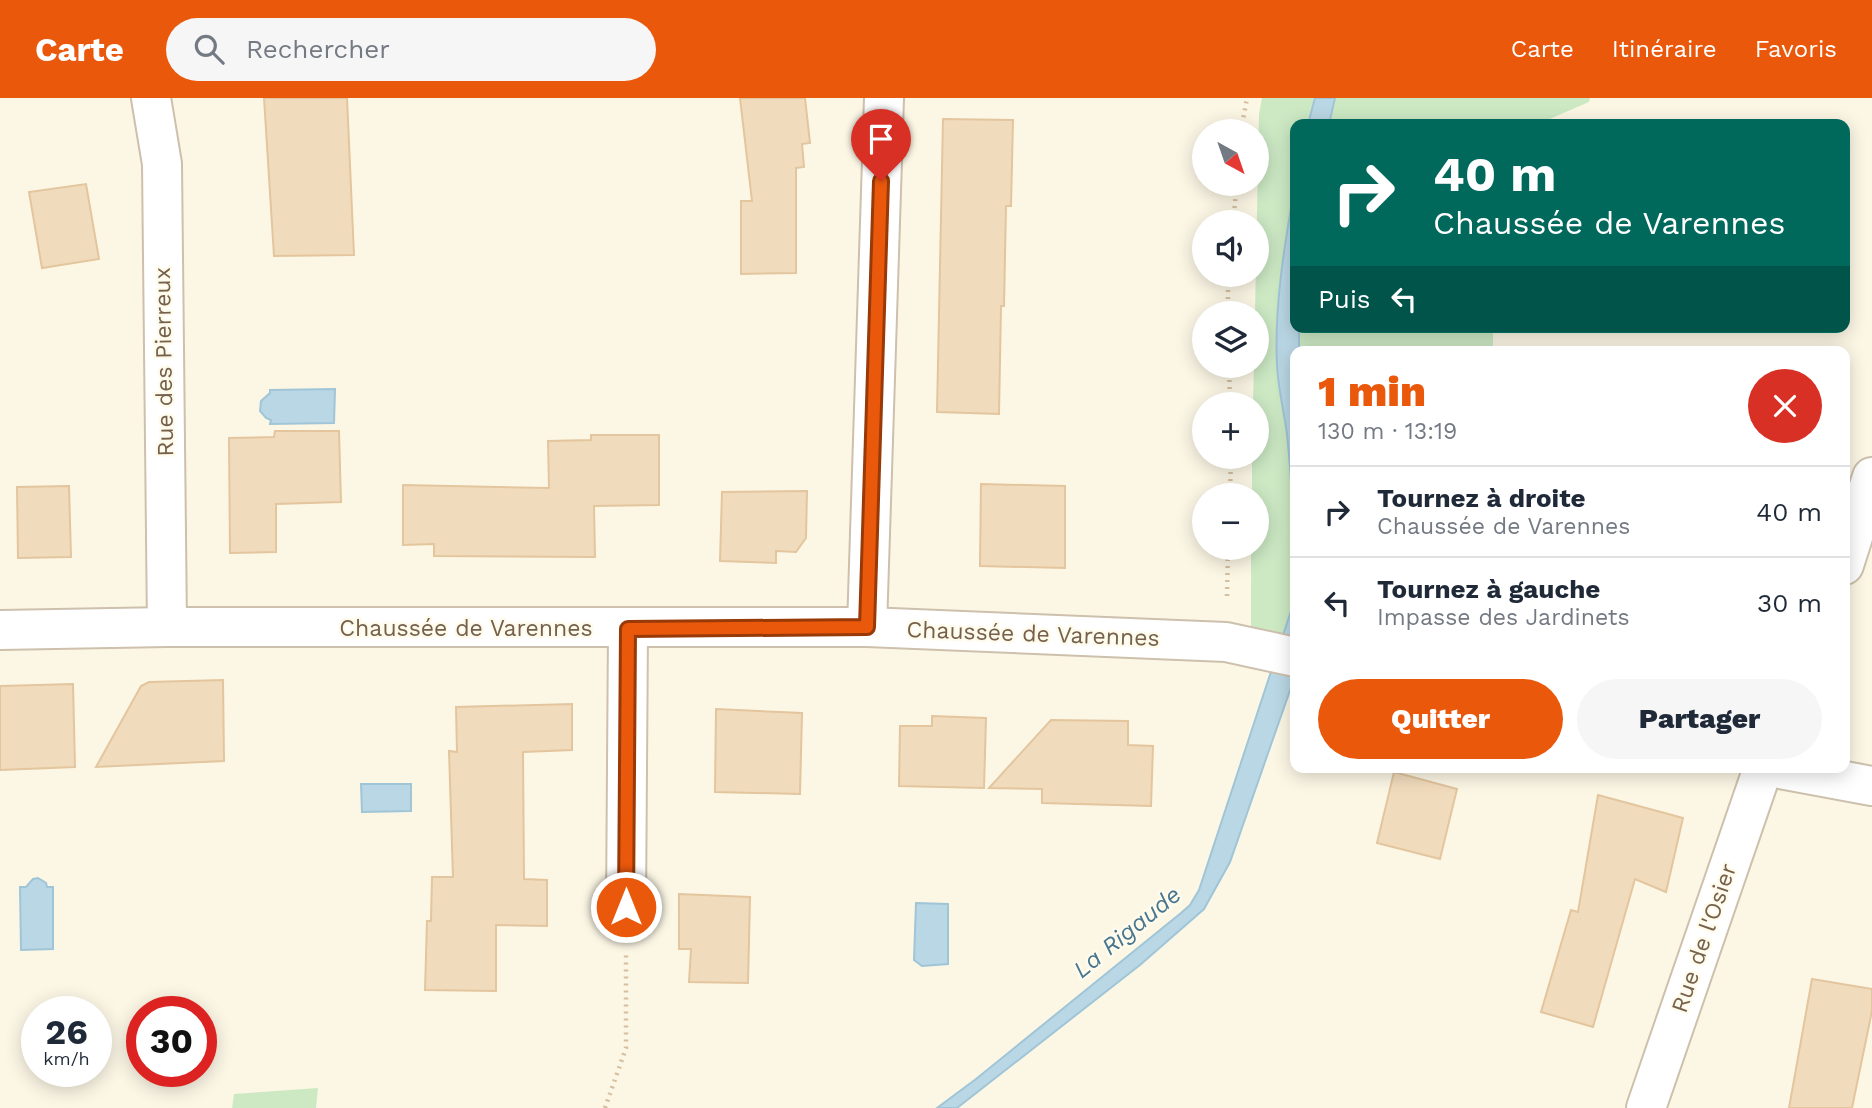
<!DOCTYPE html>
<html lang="fr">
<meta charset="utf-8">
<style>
body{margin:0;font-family:"Work Sans",sans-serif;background:#f6f6f7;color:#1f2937;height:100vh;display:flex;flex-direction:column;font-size:26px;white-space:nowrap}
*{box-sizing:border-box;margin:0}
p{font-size:23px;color:#747a83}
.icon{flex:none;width:38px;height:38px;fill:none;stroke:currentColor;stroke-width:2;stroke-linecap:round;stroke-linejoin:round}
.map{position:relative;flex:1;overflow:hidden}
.panel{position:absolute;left:1290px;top:248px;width:560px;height:427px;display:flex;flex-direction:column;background:#fff;border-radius:14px;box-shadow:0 4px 18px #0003}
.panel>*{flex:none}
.top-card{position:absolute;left:1290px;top:21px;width:560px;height:214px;border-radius:14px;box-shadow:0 4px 18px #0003;background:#00695c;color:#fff;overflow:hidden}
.needle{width:46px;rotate:140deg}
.controls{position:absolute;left:1192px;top:21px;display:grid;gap:14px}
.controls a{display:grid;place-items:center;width:77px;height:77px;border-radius:50%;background:#fff;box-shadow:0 4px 18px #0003;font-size:35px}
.speed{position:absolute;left:21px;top:898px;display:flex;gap:14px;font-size:35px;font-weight:700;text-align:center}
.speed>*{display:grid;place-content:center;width:91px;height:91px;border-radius:50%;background:#fff;box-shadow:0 4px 18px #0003;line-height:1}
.speed small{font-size:18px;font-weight:400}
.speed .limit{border:10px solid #d22;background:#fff;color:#111}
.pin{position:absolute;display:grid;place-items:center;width:60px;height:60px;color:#fff;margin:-72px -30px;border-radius:50% 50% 50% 0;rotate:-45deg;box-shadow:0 0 7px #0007}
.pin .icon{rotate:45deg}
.me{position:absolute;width:77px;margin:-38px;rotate:0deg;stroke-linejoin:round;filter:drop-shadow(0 0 5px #0008)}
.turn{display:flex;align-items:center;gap:24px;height:147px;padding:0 28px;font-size:32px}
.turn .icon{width:91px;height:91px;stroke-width:2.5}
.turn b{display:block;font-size:49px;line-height:60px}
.then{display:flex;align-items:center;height:66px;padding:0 28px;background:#0003;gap:14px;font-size:26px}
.round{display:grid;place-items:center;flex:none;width:74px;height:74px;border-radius:37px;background:#f6f6f7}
.overview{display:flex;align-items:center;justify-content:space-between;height:119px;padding:0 28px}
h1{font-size:42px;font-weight:800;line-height:52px;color:#ea580c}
.primary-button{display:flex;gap:14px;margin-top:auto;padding:14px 28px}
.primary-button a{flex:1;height:80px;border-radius:42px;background:#ea580c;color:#fff;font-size:28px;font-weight:800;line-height:80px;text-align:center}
.primary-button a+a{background:#f6f6f7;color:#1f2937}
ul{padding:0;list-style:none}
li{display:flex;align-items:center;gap:21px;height:91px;padding:0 28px;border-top:2px solid #e0e1e3}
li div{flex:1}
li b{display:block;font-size:26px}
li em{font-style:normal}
header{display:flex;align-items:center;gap:42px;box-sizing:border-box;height:98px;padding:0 35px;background:#ea580c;color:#fff}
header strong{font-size:33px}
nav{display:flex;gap:38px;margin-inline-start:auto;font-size:24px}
.search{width:490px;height:63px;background:#f6f6f7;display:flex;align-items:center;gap:18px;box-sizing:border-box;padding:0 24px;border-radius:38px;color:#747a83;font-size:26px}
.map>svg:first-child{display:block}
.green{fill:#cce9c4}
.water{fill:#bad7e5;stroke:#a0c5d7;stroke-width:2}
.building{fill:#f1dbbd;stroke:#e3c59e;stroke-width:2}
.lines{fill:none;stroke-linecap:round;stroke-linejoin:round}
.street-casing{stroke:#cdc0ac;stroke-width:42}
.path{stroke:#d6bfa0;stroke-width:4.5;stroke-dasharray:2 5;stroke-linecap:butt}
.street{stroke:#fff;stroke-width:38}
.route-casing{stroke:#983908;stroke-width:18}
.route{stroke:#ea580c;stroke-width:12}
.labels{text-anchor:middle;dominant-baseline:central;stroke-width:5;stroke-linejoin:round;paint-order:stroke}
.street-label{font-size:23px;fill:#75614b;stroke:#fffbec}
.water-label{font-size:24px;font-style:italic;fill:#48768e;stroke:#fffbec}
</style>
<header>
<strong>Carte</strong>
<div class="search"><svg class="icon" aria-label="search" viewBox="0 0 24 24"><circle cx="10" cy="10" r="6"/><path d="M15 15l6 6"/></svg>Rechercher</div>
<nav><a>Carte</a><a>Itinéraire</a><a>Favoris</a></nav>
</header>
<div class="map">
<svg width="1872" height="1010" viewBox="0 0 1872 1010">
<rect width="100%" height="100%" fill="#fcf7e5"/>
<g class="green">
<path d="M1262 0H1590L1589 4 1538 26H1295V229H1493V254H1295V542L1251 531V450H1256V397H1252V359H1256V306H1253L1254 268H1256L1255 215 1259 16Z"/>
<path d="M318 990 316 1010H232L234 996Z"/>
</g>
<g class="water">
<path d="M1315 0H1335L1329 26H1308Z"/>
<path d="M1295 86V229H1299V254H1295V578L1230 764 1204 811 1140 867 957 1010H937L976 981 1181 815 1190 807 1199 792 1291 513C1296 455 1293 394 1287 336 1284 313 1278 290 1277 267 1274 207 1285 145 1295 86Z"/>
<path d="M335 291 334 325 270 326 271 322 266 320 260 313 261 303 270 295V292Z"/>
<path d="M361 686H411V713L362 714Z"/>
<path d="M38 780 46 785 47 789H53V851L21 852 20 789H26L33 781Z"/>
<path d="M916 805 948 806V866L922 868 914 862Z"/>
</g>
<g class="building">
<path d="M264 0H347L354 157 274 158Z"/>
<path d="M740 0H805L810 45 802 46 804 69 796 70V175L741 176V103H752Z"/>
<path d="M943 21 1013 22 1011 108H1006L1004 208H1001L999 316 937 314Z"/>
<path d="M86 86 99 161 42 170 29 94Z"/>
<path d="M275 333H339L341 404 276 406V454L230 455 229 340 274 339Z"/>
<path d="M591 337H659V407L594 408 595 459 434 458V446L403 447V387L549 390 548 343 591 342Z"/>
<path d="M981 386 1065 388V470L980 468Z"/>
<path d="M69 388 71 459 18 460 17 389Z"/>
<path d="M807 393 806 440 796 454 776 453V465L720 463 722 394Z"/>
<path d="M223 582 224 663 96 669 141 588 149 584Z"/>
<path d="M73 586 75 669 0 672V588Z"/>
<path d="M572 606V652L523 654 524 781 547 782V828L496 827V893L425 892 427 823H431L432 779H453L449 653 457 654 456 609Z"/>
<path d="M716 611 802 615 800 696 715 694Z"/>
<path d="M932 618 986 620 984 690 899 688 900 628H932Z"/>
<path d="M1051 622 1128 623V647L1153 648 1151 708 1042 705V691L989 690Z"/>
<path d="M1394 674 1457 691 1440 761 1377 745Z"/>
<path d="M1598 697 1683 720 1666 794 1635 781 1593 929 1541 914 1571 812 1578 814Z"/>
<path d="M679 796 750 799 748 885 689 884 691 851H679Z"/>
<path d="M1812 881 1872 891V913L1852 1010H1789Z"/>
</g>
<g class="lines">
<defs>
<g id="street">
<path d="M151 0 162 66 167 529"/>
<path d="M1844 467 1872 379"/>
<path d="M867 529 884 0"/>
<path d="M0 532 167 529H867L1226 544 1295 559"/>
<path d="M1775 670 1872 688"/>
<path d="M626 809 628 531"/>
<path d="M1646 1010 1763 670"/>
</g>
</defs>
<use href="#street" class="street-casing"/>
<g class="path">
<path d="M1241 33 1247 0"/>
<path d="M1233 124 1237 86"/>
<path d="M1228 215V177"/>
<path d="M1229 268 1230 306"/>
<path d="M1230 397 1231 359"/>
<path d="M1227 498 1228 450"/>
<path d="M605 1010 626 950V853"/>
</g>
<use href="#street" class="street"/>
</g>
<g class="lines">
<defs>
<path id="route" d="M626 809 628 531 867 529 881 83"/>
</defs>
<use href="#route" class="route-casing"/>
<use href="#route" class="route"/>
</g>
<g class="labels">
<g class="street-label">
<text transform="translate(164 264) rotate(-91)">Rue des Pierreux</text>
<text x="466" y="530">Chaussée de Varennes</text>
<text transform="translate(1033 536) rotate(2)">Chaussée de Varennes</text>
<text transform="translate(1704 840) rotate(-71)">Rue de l'Osier</text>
</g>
<g class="water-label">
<text transform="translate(1127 834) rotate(-39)">La Rigaude</text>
</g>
</g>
</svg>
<div class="controls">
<a><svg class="needle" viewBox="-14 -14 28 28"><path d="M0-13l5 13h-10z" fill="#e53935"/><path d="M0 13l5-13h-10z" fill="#747a83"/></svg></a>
<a><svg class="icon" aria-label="sound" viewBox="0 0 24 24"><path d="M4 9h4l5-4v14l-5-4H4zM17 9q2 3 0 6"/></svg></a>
<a><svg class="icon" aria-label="layers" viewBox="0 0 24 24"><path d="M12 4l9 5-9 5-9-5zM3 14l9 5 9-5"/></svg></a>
<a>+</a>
<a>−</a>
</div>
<div class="speed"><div>26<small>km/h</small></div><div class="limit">30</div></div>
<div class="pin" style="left:881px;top:83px;background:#d93025"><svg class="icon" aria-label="arrive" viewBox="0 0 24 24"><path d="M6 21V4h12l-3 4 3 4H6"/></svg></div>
<svg class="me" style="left:626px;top:809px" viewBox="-20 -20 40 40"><circle r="17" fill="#ea580c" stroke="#fff" stroke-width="3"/><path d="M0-11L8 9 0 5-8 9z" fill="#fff"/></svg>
<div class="top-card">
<div class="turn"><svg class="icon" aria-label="right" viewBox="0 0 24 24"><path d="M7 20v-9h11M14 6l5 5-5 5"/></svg><div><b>40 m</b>Chaussée de Varennes</div></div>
<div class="then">Puis<svg class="icon" aria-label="left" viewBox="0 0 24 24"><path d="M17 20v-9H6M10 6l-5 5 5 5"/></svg></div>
</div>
<section class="panel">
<div class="overview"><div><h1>1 min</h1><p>130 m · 13:19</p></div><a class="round" style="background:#d93025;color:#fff"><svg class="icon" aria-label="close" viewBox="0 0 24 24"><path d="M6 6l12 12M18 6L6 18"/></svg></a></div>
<ul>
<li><svg class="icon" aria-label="right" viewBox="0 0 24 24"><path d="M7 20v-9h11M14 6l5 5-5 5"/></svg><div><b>Tournez à droite</b><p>Chaussée de Varennes</p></div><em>40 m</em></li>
<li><svg class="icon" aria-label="left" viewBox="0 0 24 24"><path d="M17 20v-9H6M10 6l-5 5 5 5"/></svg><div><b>Tournez à gauche</b><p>Impasse des Jardinets</p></div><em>30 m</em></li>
</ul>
<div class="primary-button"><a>Quitter</a><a>Partager</a></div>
</section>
</div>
